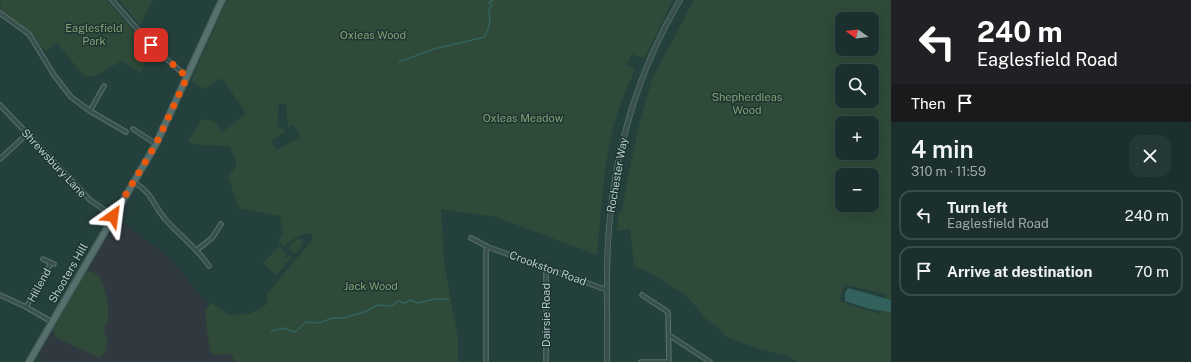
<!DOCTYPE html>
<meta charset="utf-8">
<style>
body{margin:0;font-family:"Public Sans",sans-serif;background:#243836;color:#f1f3f6;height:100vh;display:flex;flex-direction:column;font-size:15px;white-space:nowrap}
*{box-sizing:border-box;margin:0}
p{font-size:13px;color:#a0a9aa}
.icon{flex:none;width:22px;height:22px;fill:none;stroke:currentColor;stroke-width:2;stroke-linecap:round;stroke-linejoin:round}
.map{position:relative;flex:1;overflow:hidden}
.sheet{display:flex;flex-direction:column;background:#1b302e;width:300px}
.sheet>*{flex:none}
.hud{background:#202124;color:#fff;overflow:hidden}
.needle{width:26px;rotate:284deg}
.controls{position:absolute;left:835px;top:12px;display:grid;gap:8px}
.controls a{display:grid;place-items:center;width:44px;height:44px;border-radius:8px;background:#1b302e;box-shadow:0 4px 16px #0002,0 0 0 1px #394b4a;font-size:20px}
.pin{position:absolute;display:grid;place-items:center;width:34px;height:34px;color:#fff;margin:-17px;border-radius:8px;box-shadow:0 2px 6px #0006}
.me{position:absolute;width:44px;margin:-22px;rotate:31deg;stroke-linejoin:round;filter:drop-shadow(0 0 3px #0008)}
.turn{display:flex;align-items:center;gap:14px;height:84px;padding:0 20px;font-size:18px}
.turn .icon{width:52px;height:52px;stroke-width:2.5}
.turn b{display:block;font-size:28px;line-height:34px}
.then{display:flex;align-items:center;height:38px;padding:0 20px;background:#0003;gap:8px;font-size:15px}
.round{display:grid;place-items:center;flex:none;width:42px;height:42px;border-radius:12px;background:#243836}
.overview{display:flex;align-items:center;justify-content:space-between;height:68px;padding:0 20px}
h1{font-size:24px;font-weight:600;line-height:30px}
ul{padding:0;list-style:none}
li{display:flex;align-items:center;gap:12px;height:50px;margin:0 8px 6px;padding:0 12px;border:2px solid #394b4a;border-radius:12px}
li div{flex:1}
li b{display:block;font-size:15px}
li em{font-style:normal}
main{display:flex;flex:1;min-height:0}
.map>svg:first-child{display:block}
.medical{fill:#313940}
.green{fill:#2f4a38;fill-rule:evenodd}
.water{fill:#33615d}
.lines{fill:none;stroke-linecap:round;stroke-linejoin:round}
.stream{stroke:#33615d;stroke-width:1.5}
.minor-casing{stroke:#59706e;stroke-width:5.5}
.tertiary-casing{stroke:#59706e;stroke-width:6}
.primary-casing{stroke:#455c5a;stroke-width:8}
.minor{stroke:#39504e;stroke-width:3.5}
.tertiary{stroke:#39504e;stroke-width:4.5}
.primary{stroke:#57706d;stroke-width:5.5}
.route{stroke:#ea580c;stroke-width:7;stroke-dasharray:0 12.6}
.labels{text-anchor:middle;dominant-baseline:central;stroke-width:3;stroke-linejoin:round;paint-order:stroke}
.park-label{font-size:11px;fill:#87a173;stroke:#1d3533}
.street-label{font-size:11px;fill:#b5cac9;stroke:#1d3533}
</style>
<main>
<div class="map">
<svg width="891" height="362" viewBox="0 0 891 362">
<rect width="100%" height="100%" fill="#24403d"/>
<path class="medical" d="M120 215 127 226 171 259 175 267 177 266 237 341 239 362H46L38 356Z"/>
<g class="green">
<path d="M1 0H107L149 49 141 73 121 61 97 75 85 77 57 43 46 52 31 33 0 11Z"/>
<path d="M118 0H153L140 25Z"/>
<path d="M227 0H673L644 59 632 54 627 65 635 69C626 90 617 111 612 133 603 172 601 214 597 255L496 217 441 209 444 263 458 338V362H235L231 354 212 355 207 332 205 309 212 303 229 315 249 314 260 309 267 304V294L312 240V235L308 233C297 236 292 239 284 247L279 242 283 230 280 216 239 208 228 177 237 165 230 146 198 145 188 142 202 119 214 121 223 132 246 113 222 78 205 89 191 81ZM279 103 286 104 288 128 294 125 300 137 277 150 271 141 285 132 283 128 279 129 277 125Z"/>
<path d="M694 0H891V362H797L788 356 760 349 726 337 718 327 706 319 686 295 649 272 634 266 630 229 617 231 619 212H622L628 176 640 122 652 79ZM842 19H872V49H842ZM842 71H872V101H842ZM842 123H872V153H842ZM842 175H872V205H842ZM845 285 886 294 880 314 839 301Z"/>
<path d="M296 239 302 240 303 244 295 254 288 248Z"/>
<path d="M279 246 287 254 284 257 286 258 289 256 291 258 276 275 263 263Z"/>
<path d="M86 271C107 270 109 308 108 322L105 325 104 334 107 336C107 349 108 352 99 358L55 337 53 330Z"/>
</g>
<path class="water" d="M848 288 891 300V312L869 309 845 301V293Z"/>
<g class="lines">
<g class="stream">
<path d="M399 62 434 49 485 37 490 23 489 9 492 6 489 2 493 0"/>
<path d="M271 331 283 328 295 332 306 322 320 323 332 318H344L367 311 377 305 392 306 398 301 404 303 411 300 417 303 436 299H449"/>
</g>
<defs>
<g id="minor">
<path d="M112 0 153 47 187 77"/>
<path d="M0 13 29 34 54 75 71 97 90 111 126 132"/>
<path d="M0 105 90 200 113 216"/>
<path d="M90 111 104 86"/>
<path d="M133 129 156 144"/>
<path d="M0 159 27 134"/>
<path d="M134 182C154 195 151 202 165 219 179 235 197 248 209 266"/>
<path d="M471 238 488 247"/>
<path d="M197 250 212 238 221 224"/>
<path d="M43 259 54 264"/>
<path d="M0 295 26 307 52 322"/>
<path d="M26 307 51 263"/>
<path d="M669 335 710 362"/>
<path d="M486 362V250L488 247 607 290"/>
<path d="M546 362V268"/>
<path d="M641 362H669L668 312 642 295"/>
</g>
<path id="tertiary" d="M607 362C608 318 605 272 609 228 615 148 639 69 680 0"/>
<path id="primary" d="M29 362 156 144 222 0"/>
</defs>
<use href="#minor" class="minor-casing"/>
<use href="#tertiary" class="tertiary-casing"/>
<use href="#primary" class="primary-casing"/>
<use href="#minor" class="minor"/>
<use href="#tertiary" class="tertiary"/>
<use href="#primary" class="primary"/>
</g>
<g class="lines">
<path class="route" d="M113 216 156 144 187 77 151 45"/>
</g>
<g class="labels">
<g class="park-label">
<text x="94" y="28">Eaglesfield<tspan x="94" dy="13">Park</tspan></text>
<text x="373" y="35">Oxleas Wood</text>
<text x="747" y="97">Shepherdleas<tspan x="747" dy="13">Wood</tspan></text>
<text x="523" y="118">Oxleas Meadow</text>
<text x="371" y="286">Jack Wood</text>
</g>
<g class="street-label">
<text transform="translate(54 163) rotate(47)">Shrewsbury Lane</text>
<text transform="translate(617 175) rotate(-80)">Rochester Way</text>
<text transform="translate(548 268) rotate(20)">Crookston Road</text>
<text transform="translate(68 273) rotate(-60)">Shooters Hill</text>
<text transform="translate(39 285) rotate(-61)">Hillend</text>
<text transform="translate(546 315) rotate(-90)">Dairsie Road</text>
</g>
</g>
</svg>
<div class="controls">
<a><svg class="needle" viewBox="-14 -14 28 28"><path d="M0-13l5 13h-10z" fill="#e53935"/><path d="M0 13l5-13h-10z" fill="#a0a9aa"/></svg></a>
<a><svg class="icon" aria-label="search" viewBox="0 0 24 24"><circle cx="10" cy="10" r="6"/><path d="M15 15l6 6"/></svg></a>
<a>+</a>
<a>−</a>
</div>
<div class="pin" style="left:151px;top:45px;background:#d93025"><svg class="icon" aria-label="arrive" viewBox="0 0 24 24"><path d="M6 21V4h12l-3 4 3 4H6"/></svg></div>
<svg class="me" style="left:113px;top:216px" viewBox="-20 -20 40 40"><path d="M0-17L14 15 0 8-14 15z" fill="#ea580c" stroke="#fff" stroke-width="4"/></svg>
</div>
<section class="sheet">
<div class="hud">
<div class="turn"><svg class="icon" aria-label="left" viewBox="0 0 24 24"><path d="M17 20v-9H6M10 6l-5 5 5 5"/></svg><div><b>240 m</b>Eaglesfield Road</div></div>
<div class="then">Then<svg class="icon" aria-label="arrive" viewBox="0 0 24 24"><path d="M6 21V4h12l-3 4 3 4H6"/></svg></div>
</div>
<div class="overview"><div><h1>4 min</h1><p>310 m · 11:59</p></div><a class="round"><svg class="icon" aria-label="close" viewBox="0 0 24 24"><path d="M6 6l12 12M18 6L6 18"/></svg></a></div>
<ul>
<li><svg class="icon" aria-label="left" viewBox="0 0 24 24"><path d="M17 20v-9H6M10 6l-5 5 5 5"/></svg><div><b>Turn left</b><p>Eaglesfield Road</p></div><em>240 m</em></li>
<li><svg class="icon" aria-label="arrive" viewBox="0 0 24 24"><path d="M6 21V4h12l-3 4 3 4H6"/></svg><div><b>Arrive at destination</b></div><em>70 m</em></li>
</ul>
</section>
</main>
